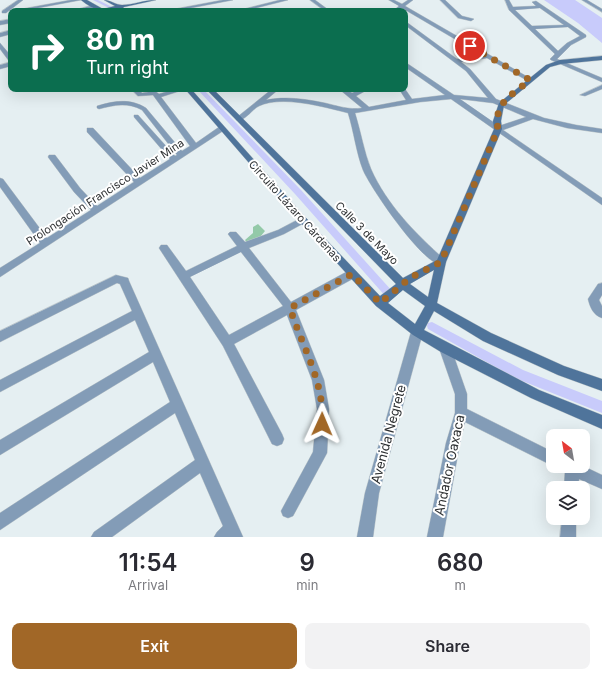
<!DOCTYPE html>
<meta charset="utf-8">
<style>
body{margin:0;font-family:Inter,sans-serif;background:#f2f2f3;color:#2b2b33;height:100vh;display:flex;flex-direction:column;font-size:15px;white-space:nowrap}
*{box-sizing:border-box;margin:0}
p{font-size:13px;color:#7c7c81}
.icon{flex:none;width:22px;height:22px;fill:none;stroke:currentColor;stroke-width:2;stroke-linecap:round;stroke-linejoin:round}
.map{position:relative;height:537px;overflow:hidden}
.panel{display:flex;flex-direction:column;background:#fff;flex:1}
.panel>*{flex:none}
.top-card{position:absolute;left:8px;top:8px;width:400px;height:84px;border-radius:8px;box-shadow:0 4px 16px #0002;background:#0b6e4f;color:#fff;overflow:hidden}
.needle{width:26px;rotate:329deg}
.tools{position:absolute;left:546px;top:429px;display:grid;gap:8px}
.tools a{display:grid;place-items:center;width:44px;height:44px;border-radius:8px;background:#fff;box-shadow:0 4px 16px #0002;font-size:20px}
.pin{position:absolute;display:grid;place-items:center;width:34px;height:34px;color:#fff;margin:-17px;border:2px solid #fff;border-radius:50%;box-shadow:0 1px 4px #0007}
.me{position:absolute;width:44px;margin:-22px;rotate:1deg;stroke-linejoin:round;filter:drop-shadow(0 0 3px #0008)}
.turn{display:flex;align-items:center;gap:14px;height:84px;padding:0 12px;font-size:18px}
.turn .icon{width:52px;height:52px;stroke-width:2.5}
.turn b{display:block;font-size:28px;line-height:34px}
.eta{display:flex;justify-content:space-evenly;align-items:center;height:68px;text-align:center}
.eta b{font-size:24px;font-weight:600;line-height:28px}
.primary-button{display:flex;gap:8px;margin-top:auto;padding:8px 12px}
.primary-button a{flex:1;height:46px;border-radius:8px;background:#a16727;color:#fff;font-size:16px;font-weight:600;line-height:46px;text-align:center}
.primary-button a+a{background:#f2f2f3;color:#2b2b33}
.map>svg:first-child{display:block}
.green{fill:#93c9a8}
.water{fill:#c8cbfb}
.lines{fill:none;stroke-linecap:round;stroke-linejoin:round}
.canal{fill:#c8cbfb;fill-rule:evenodd}
.street-casing{stroke:#c0c9cc;stroke-width:1}
.secondary-casing{stroke:#c0c9cc;stroke-width:1}
.street{fill:#839cb7;fill-rule:evenodd}
.secondary{fill:#4f749b;fill-rule:evenodd}
.route{stroke:#a16727;stroke-width:7;stroke-dasharray:0 12.6}
.labels{text-anchor:middle;dominant-baseline:central;stroke-width:4;stroke-linejoin:round;paint-order:stroke}
.street-label{font-size:11px;fill:#2e3133;stroke:#fff}
.near-street-label{font-size:13px;fill:#2e3133;stroke:#fff}
</style>
<div class="map">
<svg width="602" height="537" viewBox="0 0 602 537">
<rect width="100%" height="100%" fill="#e5eff2"/>
<path class="green" d="M258 224 265 231 256 242 248 244 245 240 253 233V227Z"/>
<path class="water" d="M544 0H575L602 18V43L578 23Z"/>
<g class="lines">
<g class="canal">
<path d="M93 0H98L120 11H115Z"/>
<path d="M197 89H203L301 190 393 292 395 295 393 298 390 299 387 298 295 194Z"/>
<path d="M432 322 523 370 602 401V413L515 378 428 329 427 326 428 323Z"/>
</g>
<defs>
<g id="street">
<path d="M18 0H23L6 13H2V11Z"/>
<path d="M71 0H81L22 11H11Z"/>
<path d="M223 0H233L175 11 170 10Z"/>
<path d="M280 0H288L244 11H236Z"/>
<path d="M310 0H315L330 11H325Z"/>
<path d="M389 0H394L402 4 408 0H413L405 6 533 80 528 81 487 58 461 62 470 69 496 99 544 118 576 125 602 129V133L567 128 533 119 503 130 602 198V205L451 99 420 102 355 113C361 132 364 152 371 169 387 205 416 234 444 259L446 262 444 265C426 270 370 187 363 170 356 152 354 132 348 113 324 107 282 95 259 106 251 110 245 122 236 120V118L272 89H279L266 100C286 96 305 99 325 103 338 106 349 110 362 108L339 89H346L352 93 361 89H369L356 96 369 107 406 100 399 89H405L412 99 445 95 405 67V62L454 95 488 98 466 71 405 25V21L457 59 482 55 402 8 398 11H393L399 6ZM460 99 493 103 526 117 499 126Z"/>
<path d="M440 0H445L462 16 474 19 471 21 458 18Z"/>
<path d="M505 0H509L513 7 536 6 532 2 536 1 586 35V37L571 45 557 59 602 78V82L551 60 550 59 555 54 509 10ZM540 8 564 25 532 26 515 10ZM568 27 580 36 567 43 558 51 535 29Z"/>
<path d="M582 0H587L602 9V12Z"/>
<path d="M94 5 96 7 79 11H71Z"/>
<path d="M11 19V23L0 25V21Z"/>
<path d="M11 30V34L0 37V33Z"/>
<path d="M0 43 11 56V62L9 61 0 49Z"/>
<path d="M11 62V66L0 69V65Z"/>
<path d="M602 85V89L585 96 580 95Z"/>
<path d="M131 89H138L142 93 155 91 159 94 176 89H186L161 97 196 143 219 127H222L226 129 0 277V268L40 243 0 187V178L3 179 47 238 91 210 74 192 48 157 49 155H55L80 188 97 206 134 182 87 132V128H93L140 178 170 159 134 117V115H138L175 156 177 155 142 110C128 102 114 105 99 109L97 108V106C114 101 130 98 146 108L182 151 190 146 153 95 138 96Z"/>
<path d="M303 217 306 218 308 220 306 222 284 234 249 248 291 302 348 271H356L357 274 356 277 296 310 324 380 329 409 327 453 293 516 288 518 283 516 281 511 313 452 317 409 312 380 287 315 234 344 282 434 284 439 282 444 277 446 272 444 223 346 159 248 161 245H167L186 271 237 246 228 234 230 232H236L245 242 278 230ZM241 252 283 306 229 335 190 277Z"/>
<path d="M116 275 128 278 129 281 243 537H214L217 532 223 526 200 473 112 537H91L94 532 195 460 175 413 0 530V513L170 402 153 362 0 455V440L149 352 135 320 0 392V380L132 311 120 284 117 283 0 342V331Z"/>
<path d="M602 283V295L599 300 602 306V318C593 315 590 307 588 299L598 284Z"/>
<path d="M417 327 421 329 423 332 379 493 373 537H357L365 493 411 332 413 329Z"/>
<path d="M445 343 449 344 451 348 467 394V409L553 452V466L465 422 460 443 443 537H427L446 443 455 413V394L439 348 441 344Z"/>
<path d="M560 466H583L602 475V489L579 479 578 488H564L565 472 562 471Z"/>
<path d="M562 518H576V537H560Z"/>
</g>
<g id="secondary">
<path d="M81 0H87L103 9 115 6 104 0C110 0 116 5 122 5 133 5 144 0 156 0L124 7 122 9C117 8 112 10 106 11 98 12 87 5 81 0Z"/>
<path d="M602 56V60L561 64 550 67 504 105 501 121 502 129 446 262 437 303 491 333 564 366 602 379V391L558 375 483 341 434 311 424 330 539 390 602 415V429L531 398 441 352 413 335 376 306 308 231 185 89H191L314 227 380 296 396 284 206 89H213L403 278 437 260 494 129 493 121 499 103 546 65 560 60ZM434 270 428 297 410 284ZM403 290 425 306 415 324 388 303Z"/>
</g>
</defs>
<use href="#street" class="street-casing"/>
<use href="#secondary" class="secondary-casing"/>
<use href="#street" class="street"/>
<use href="#secondary" class="secondary"/>
</g>
<g class="lines">
<path class="route" d="M322 424C325 382 302 347 290 308L352 274 380 303 410 278 441 262 498 129C493 103 513 94 530 80L470 46"/>
</g>
<g class="labels">
<g class="street-label">
<text transform="translate(105 192) rotate(-33)">Prolongación Francisco Javier Mina</text>
<text transform="translate(295 211) rotate(48)">Circuito Lázaro Cárdenas</text>
<text transform="translate(367 233) rotate(45)">Calle 3 de Mayo</text>
</g>
<g class="near-street-label">
<text transform="translate(388 434) rotate(-75)">Avenida Negrete</text>
<text transform="translate(449 465) rotate(-78)">Andador Oaxaca</text>
</g>
</g>
</svg>
<div class="tools">
<a><svg class="needle" viewBox="-14 -14 28 28"><path d="M0-13l5 13h-10z" fill="#e53935"/><path d="M0 13l5-13h-10z" fill="#7c7c81"/></svg></a>
<a><svg class="icon" aria-label="layers" viewBox="0 0 24 24"><path d="M12 4l9 5-9 5-9-5zM3 14l9 5 9-5"/></svg></a>
</div>
<div class="pin" style="left:470px;top:46px;background:#d93025"><svg class="icon" aria-label="arrive" viewBox="0 0 24 24"><path d="M6 21V4h12l-3 4 3 4H6"/></svg></div>
<svg class="me" style="left:322px;top:424px" viewBox="-20 -20 40 40"><path d="M0-17L14 15 0 8-14 15z" fill="#a16727" stroke="#fff" stroke-width="4"/></svg>
<div class="top-card">
<div class="turn"><svg class="icon" aria-label="right" viewBox="0 0 24 24"><path d="M7 20v-9h11M14 6l5 5-5 5"/></svg><div><b>80 m</b>Turn right</div></div>
</div>
</div>
<section class="panel">
<div class="eta">
<div><b>11:54</b><p>Arrival</p></div>
<div><b>9</b><p>min</p></div>
<div><b>680</b><p>m</p></div>
</div>
<div class="primary-button"><a>Exit</a><a>Share</a></div>
</section>
